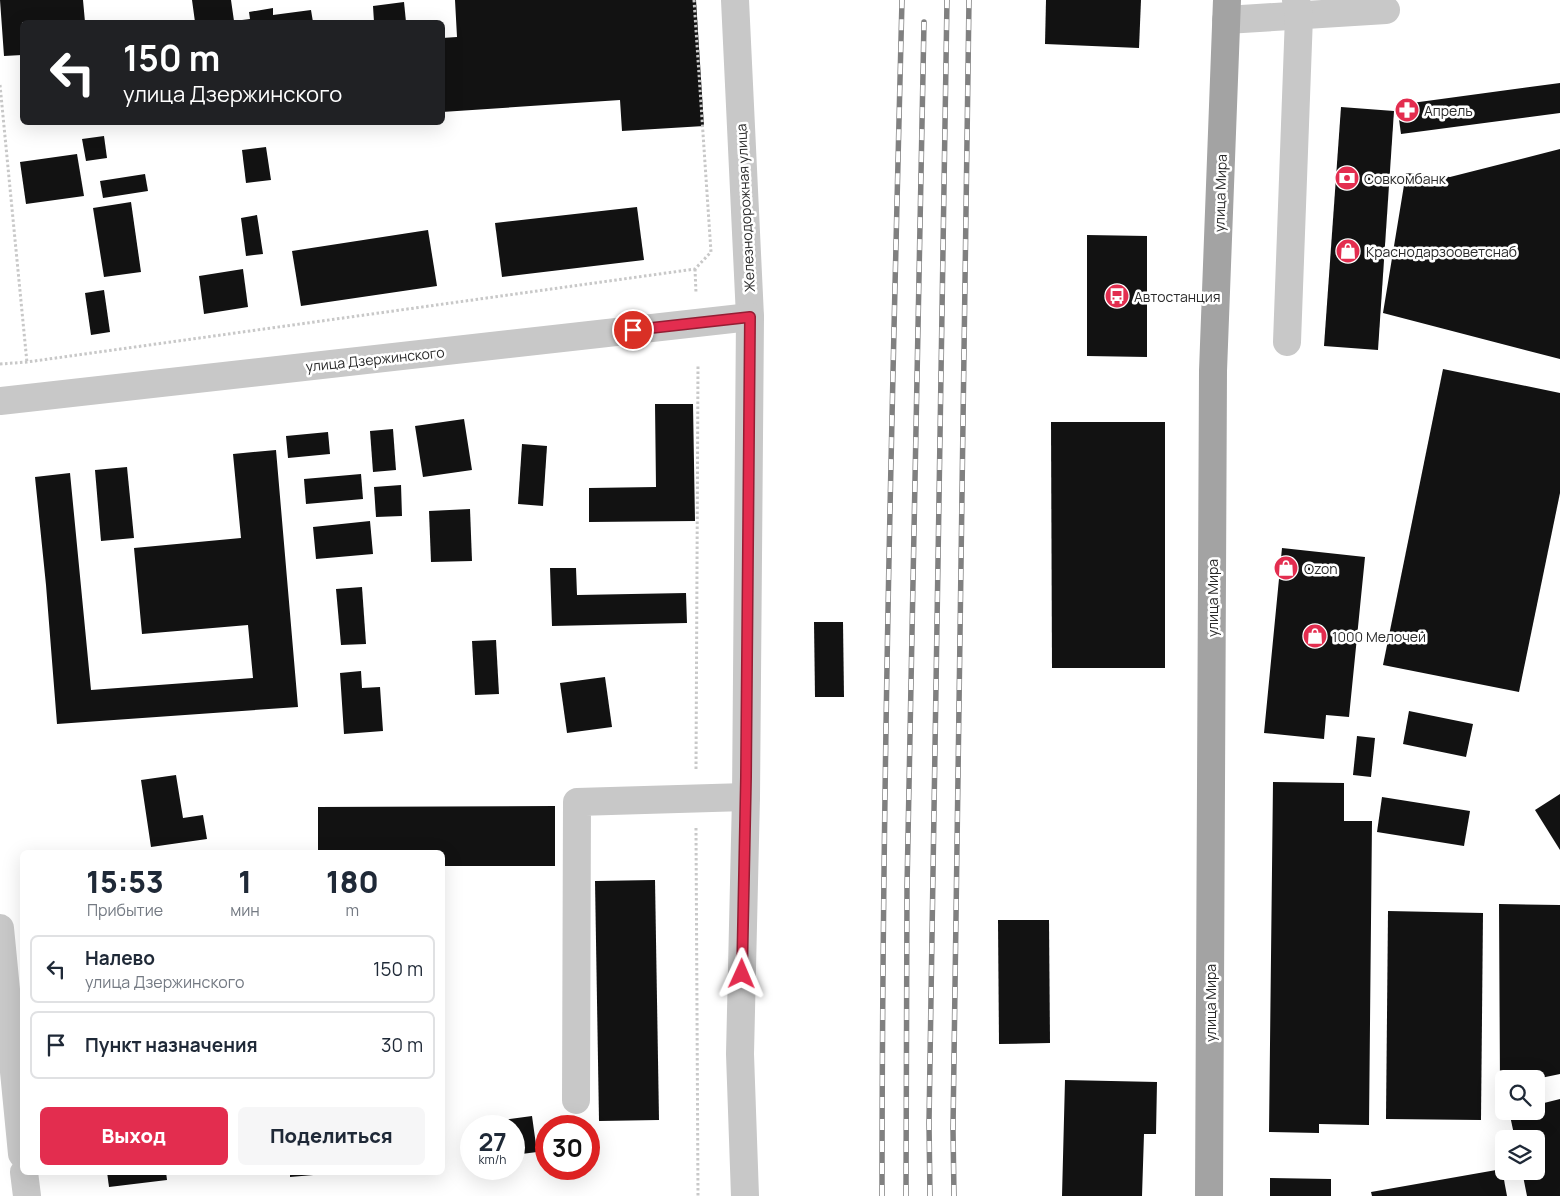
<!DOCTYPE html>
<html lang="ru">
<meta charset="utf-8">
<style>
body{margin:0;font-family:Manrope,sans-serif;background:#f6f6f7;color:#1f2937;height:100vh;display:flex;flex-direction:column;font-size:19px;white-space:nowrap}
*{box-sizing:border-box;margin:0}
p{font-size:16px;color:#747a83}
.icon{flex:none;width:28px;height:28px;fill:none;stroke:currentColor;stroke-width:2;stroke-linecap:round;stroke-linejoin:round}
.map{position:relative;flex:1;overflow:hidden}
.details{position:absolute;left:20px;top:850px;width:425px;height:325px;display:flex;flex-direction:column;background:#fff;border-radius:8px;box-shadow:0 5px 20px #0002}
.details>*{flex:none}
.guide{position:absolute;left:20px;top:20px;width:425px;height:105px;border-radius:8px;box-shadow:0 5px 20px #0002;background:#202124;color:#fff;overflow:hidden}
.tools{position:absolute;left:1495px;top:1070px;display:grid;gap:10px}
.tools a{display:grid;place-items:center;width:50px;height:50px;border-radius:8px;background:#fff;box-shadow:0 5px 20px #0002;font-size:25px}
.speed{position:absolute;left:460px;top:1115px;display:flex;gap:10px;font-size:25px;font-weight:700;text-align:center}
.speed>*{display:grid;place-content:center;width:65px;height:65px;border-radius:50%;background:#fff;box-shadow:0 5px 20px #0002;line-height:1}
.speed small{font-size:12px;font-weight:400}
.speed .limit{border:8px solid #d22;background:#fff;color:#111}
.pin{position:absolute;display:grid;place-items:center;width:42px;height:42px;color:#fff;margin:-21px;border:2px solid #fff;border-radius:50%;box-shadow:0 1px 5px #0007}
.me{position:absolute;width:55px;margin:-28px;rotate:1deg;stroke-linejoin:round;filter:drop-shadow(0 0 4px #0008)}
.turn{display:flex;align-items:center;gap:18px;height:105px;padding:0 20px;font-size:22px}
.turn .icon{width:65px;height:65px;stroke-width:2.5}
.turn b{display:block;font-size:35px;line-height:42px}
.eta{display:flex;justify-content:space-evenly;align-items:center;height:85px;text-align:center}
.eta b{font-size:30px;font-weight:800;line-height:35px}
.cta{display:flex;gap:10px;margin-top:auto;padding:10px 20px}
.cta a{flex:1;height:58px;border-radius:8px;background:#e32d4f;color:#fff;font-size:20px;font-weight:800;line-height:58px;text-align:center}
.cta a+a{background:#f6f6f7;color:#1f2937}
ul{padding:0;list-style:none}
li{display:flex;align-items:center;gap:15px;height:68px;margin:0 10px 8px;padding:0 10px;border:2px solid #e0e1e3;border-radius:8px}
li div{flex:1}
li b{display:block;font-size:19px}
li em{font-style:normal}
.map>svg:first-child{display:block}
.building{fill:#121212}
.lines{fill:none;stroke-linecap:round;stroke-linejoin:round}
.path{stroke:#c8c8c8;stroke-width:3;stroke-dasharray:2.5 2.5;stroke-linecap:butt}
.minor{stroke:#c8c8c8;stroke-width:28}
.major{stroke:#a3a3a3;stroke-width:28}
.rail-casing{stroke:#808080;stroke-width:5.5}
.rail{stroke:#fff;stroke-width:4;stroke-dasharray:11;stroke-linecap:butt}
.route-casing{stroke:#941d33;stroke-width:12}
.route{stroke:#e32d4f;stroke-width:9}
.labels{text-anchor:middle;dominant-baseline:central;stroke-width:5;stroke-linejoin:round;paint-order:stroke}
.poi-label{font-size:14px;fill:#2b2b2b;stroke:#fff;text-anchor:start}
.street-label{font-size:14px;fill:#2b2b2b;stroke:#fff}
</style>
<div class="map">
<svg width="1560" height="1196" viewBox="0 0 1560 1196">
<rect width="100%" height="100%" fill="#fff"/>
<g class="building">
<path d="M0 0H83L85 22H22V55L4 56Z"/>
<path d="M192 0H231L234 21 250 19 249 12 273 8V15L311 10 313 22H195Z"/>
<path d="M455 0H696L704 126 622 131 620 100 442 112V38L457 37Z"/>
<path d="M1046 0H1141L1139 48 1045 44Z"/>
<path d="M404 2 406 22H374L373 6Z"/>
<path d="M1560 83V113L1401 134 1397 105Z"/>
<path d="M1341 107 1394 111 1378 350 1324 346Z"/>
<path d="M104 136 107 158 86 161 82 139Z"/>
<path d="M266 147 271 180 246 183 242 150Z"/>
<path d="M1560 149V359L1383 313 1406 173 1450 177Z"/>
<path d="M77 154 84 196 26 204 20 162Z"/>
<path d="M145 174 148 191 103 198 100 181Z"/>
<path d="M131 202 141 272 104 277 93 208Z"/>
<path d="M637 207 644 260 502 277 495 223Z"/>
<path d="M257 215 263 254 246 256 241 218Z"/>
<path d="M428 230 437 286 301 306 292 251Z"/>
<path d="M1087 235 1147 236V357L1087 356Z"/>
<path d="M243 269 248 307 204 314 199 276Z"/>
<path d="M104 290 110 332 91 335 85 293Z"/>
<path d="M1443 369 1560 393V493L1519 692 1383 665Z"/>
<path d="M655 404H693L695 521 589 522V488L656 487Z"/>
<path d="M464 419 472 470 423 477 415 426Z"/>
<path d="M1051 422H1165V668H1052Z"/>
<path d="M393 429 396 470 373 472 370 431Z"/>
<path d="M328 432 330 454 288 458 286 436Z"/>
<path d="M522 444 547 446 543 506 518 504Z"/>
<path d="M276 450 298 707 57 724 46 585 35 477 70 473 91 690 253 678 248 625 142 634 134 548 241 538 233 454Z"/>
<path d="M127 467 134 538 101 541 95 470Z"/>
<path d="M361 474 363 499 306 504 304 479Z"/>
<path d="M401 485 402 516 376 517 374 487Z"/>
<path d="M470 509 472 561 431 562 429 511Z"/>
<path d="M370 521 373 554 316 559 313 527Z"/>
<path d="M1282 548 1365 557 1349 717 1326 715 1324 739 1264 733Z"/>
<path d="M550 568H576L577 595 686 593 687 623 552 626Z"/>
<path d="M362 587 366 644 341 645 336 589Z"/>
<path d="M814 622H843L844 697H815Z"/>
<path d="M496 640 499 694 475 695 472 641Z"/>
<path d="M361 671 362 688 380 687 383 731 344 734 340 673Z"/>
<path d="M605 677 612 727 567 733 560 683Z"/>
<path d="M1409 711 1473 724 1466 757 1403 744Z"/>
<path d="M1357 736 1375 738 1371 777 1353 775Z"/>
<path d="M176 775 183 818 203 815 207 839 151 847 141 780Z"/>
<path d="M1273 782 1344 783V821H1372L1369 1125 1319 1124V1133L1269 1132Z"/>
<path d="M1560 794V850L1535 810Z"/>
<path d="M1382 797 1470 811 1464 846 1377 832Z"/>
<path d="M555 806V866H442V852H318V807Z"/>
<path d="M655 880 659 1120 599 1121 595 881Z"/>
<path d="M1499 904 1560 905V1074L1536 1079H1504V1087H1500Z"/>
<path d="M1388 911 1483 913 1481 1120 1386 1119Z"/>
<path d="M998 920H1049L1050 1043 999 1044Z"/>
<path d="M1065 1080 1157 1082 1156 1134H1144L1142 1196H1062Z"/>
<path d="M1560 1099V1196H1527L1522 1171H1536V1139H1515L1509 1111H1536V1105Z"/>
<path d="M532 1116 537 1152 514 1155V1126H483L482 1123Z"/>
<path d="M1502 1169 1507 1196H1372L1371 1192Z"/>
<path d="M107 1172H166L167 1180 109 1187Z"/>
<path d="M290 1172H325V1174L290 1177Z"/>
<path d="M1270 1178 1331 1179V1196H1270Z"/>
</g>
<g class="lines">
<g class="path">
<path d="M0 85 27 363"/>
<path d="M695 269 696 293"/>
<path d="M0 364 27 362 695 269 711 252 694 0"/>
<path d="M696 769 698 365"/>
<path d="M696 828 698 1196"/>
</g>
<g class="minor">
<path d="M735 0 750 317 746 797 740 1054 745 1196"/>
<path d="M1226 20 1386 10"/>
<path d="M1287 342 1299 16 1296 0"/>
<path d="M0 401 750 317"/>
<path d="M0 928 22 1154"/>
<path d="M576 1100 577 802 746 797"/>
<path d="M24 1172 27 1196"/>
</g>
<path class="major" d="M1209 1196 1213 371 1227 0"/>
<defs>
<g id="rail">
<path d="M882 1196C882 797 892 399 902 0"/>
<path d="M906 1196 907 888 924 22"/>
<path d="M930 1196 929 1123 947 0"/>
<path d="M954 1196 953 1129 969 0"/>
</g>
</defs>
<use href="#rail" class="rail-casing"/>
<use href="#rail" class="rail"/>
</g>
<g class="lines">
<defs>
<path id="route" d="M633 330 750 317 746 777 742 974"/>
</defs>
<use href="#route" class="route-casing"/>
<use href="#route" class="route"/>
</g>
<defs>
<symbol id="pharmacy-disc" viewBox="-11 -11 22 22"><circle r="9.5" fill="#e32d4f" stroke="#fff"/><path d="M-2-6h4v4h4v4h-4v4h-4v-4h-4v-4h4Z" fill="#fff"/></symbol>
<symbol id="bank-disc" viewBox="-11 -11 22 22"><circle r="9.5" fill="#e32d4f" stroke="#fff"/><path d="M-6-4H6V4H-6ZM0-2.3a2.3 2.3 0 1 0 0 4.6a2.3 2.3 0 1 0 0-4.6Z" fill="#fff"/></symbol>
<symbol id="shop-disc" viewBox="-11 -11 22 22"><circle r="9.5" fill="#e32d4f" stroke="#fff"/><path d="M-5-2.5h2.3a2.7 3.5 0 0 1 5.4 0H5L5.5 6h-11ZM-1.5-2.5h3a1.5 2.3 0 0 0-3 0Z" fill="#fff"/></symbol>
<symbol id="bus-disc" viewBox="-11 -11 22 22"><circle r="9.5" fill="#e32d4f" stroke="#fff"/><path d="M-5-6H5V4H4V6H2V4H-2V6H-4V4H-5ZM-3.5-4V0h7V-4ZM-3.5 1.2v1.5H-2V1.2ZM2 1.2v1.5H3.5V1.2Z" fill="#fff"/></symbol>
</defs>
<g fill-rule="evenodd">
<use href="#pharmacy-disc" x="1393" y="96" width="28" height="28"/>
<use href="#bank-disc" x="1333" y="164" width="28" height="28"/>
<use href="#shop-disc" x="1334" y="237" width="28" height="28"/>
<use href="#bus-disc" x="1103" y="282" width="28" height="28"/>
<use href="#shop-disc" x="1272" y="554" width="28" height="28"/>
<use href="#shop-disc" x="1301" y="622" width="28" height="28"/>
</g>
<g class="labels">
<g class="poi-label">
<text x="1424" y="110">Апрель</text>
<text x="1364" y="178">Совкомбанк</text>
<text x="1366" y="251">Краснодарзооветснаб</text>
<text x="1134" y="296">Автостанция</text>
<text x="1304" y="568">Ozon</text>
<text x="1332" y="636">1000 Мелочей</text>
</g>
<g class="street-label">
<text transform="translate(1220 193) rotate(-88)">улица Мира</text>
<text transform="translate(745 208) rotate(-93)">Железнодорожная улица</text>
<text transform="translate(375 359) rotate(-6)">улица Дзержинского</text>
<text transform="translate(1212 598) rotate(-90)">улица Мира</text>
<text transform="translate(1210 1003) rotate(-90)">улица Мира</text>
</g>
</g>
</svg>
<div class="tools">
<a><svg class="icon" aria-label="search" viewBox="0 0 24 24"><circle cx="10" cy="10" r="6"/><path d="M15 15l6 6"/></svg></a>
<a><svg class="icon" aria-label="layers" viewBox="0 0 24 24"><path d="M12 4l9 5-9 5-9-5zM3 14l9 5 9-5"/></svg></a>
</div>
<div class="speed"><div>27<small>km/h</small></div><div class="limit">30</div></div>
<div class="pin" style="left:633px;top:330px;background:#d93025"><svg class="icon" aria-label="arrive" viewBox="0 0 24 24"><path d="M6 21V4h12l-3 4 3 4H6"/></svg></div>
<svg class="me" style="left:742px;top:974px" viewBox="-20 -20 40 40"><path d="M0-17L14 15 0 8-14 15z" fill="#e32d4f" stroke="#fff" stroke-width="4"/></svg>
<div class="guide">
<div class="turn"><svg class="icon" aria-label="left" viewBox="0 0 24 24"><path d="M17 20v-9H6M10 6l-5 5 5 5"/></svg><div><b>150 m</b>улица Дзержинского</div></div>
</div>
<section class="details">
<div class="eta">
<div><b>15:53</b><p>Прибытие</p></div>
<div><b>1</b><p>мин</p></div>
<div><b>180</b><p>m</p></div>
</div>
<ul>
<li><svg class="icon" aria-label="left" viewBox="0 0 24 24"><path d="M17 20v-9H6M10 6l-5 5 5 5"/></svg><div><b>Налево</b><p>улица Дзержинского</p></div><em>150 m</em></li>
<li><svg class="icon" aria-label="arrive" viewBox="0 0 24 24"><path d="M6 21V4h12l-3 4 3 4H6"/></svg><div><b>Пункт назначения</b></div><em>30 m</em></li>
</ul>
<div class="cta"><a>Выход</a><a>Поделиться</a></div>
</section>
</div>
